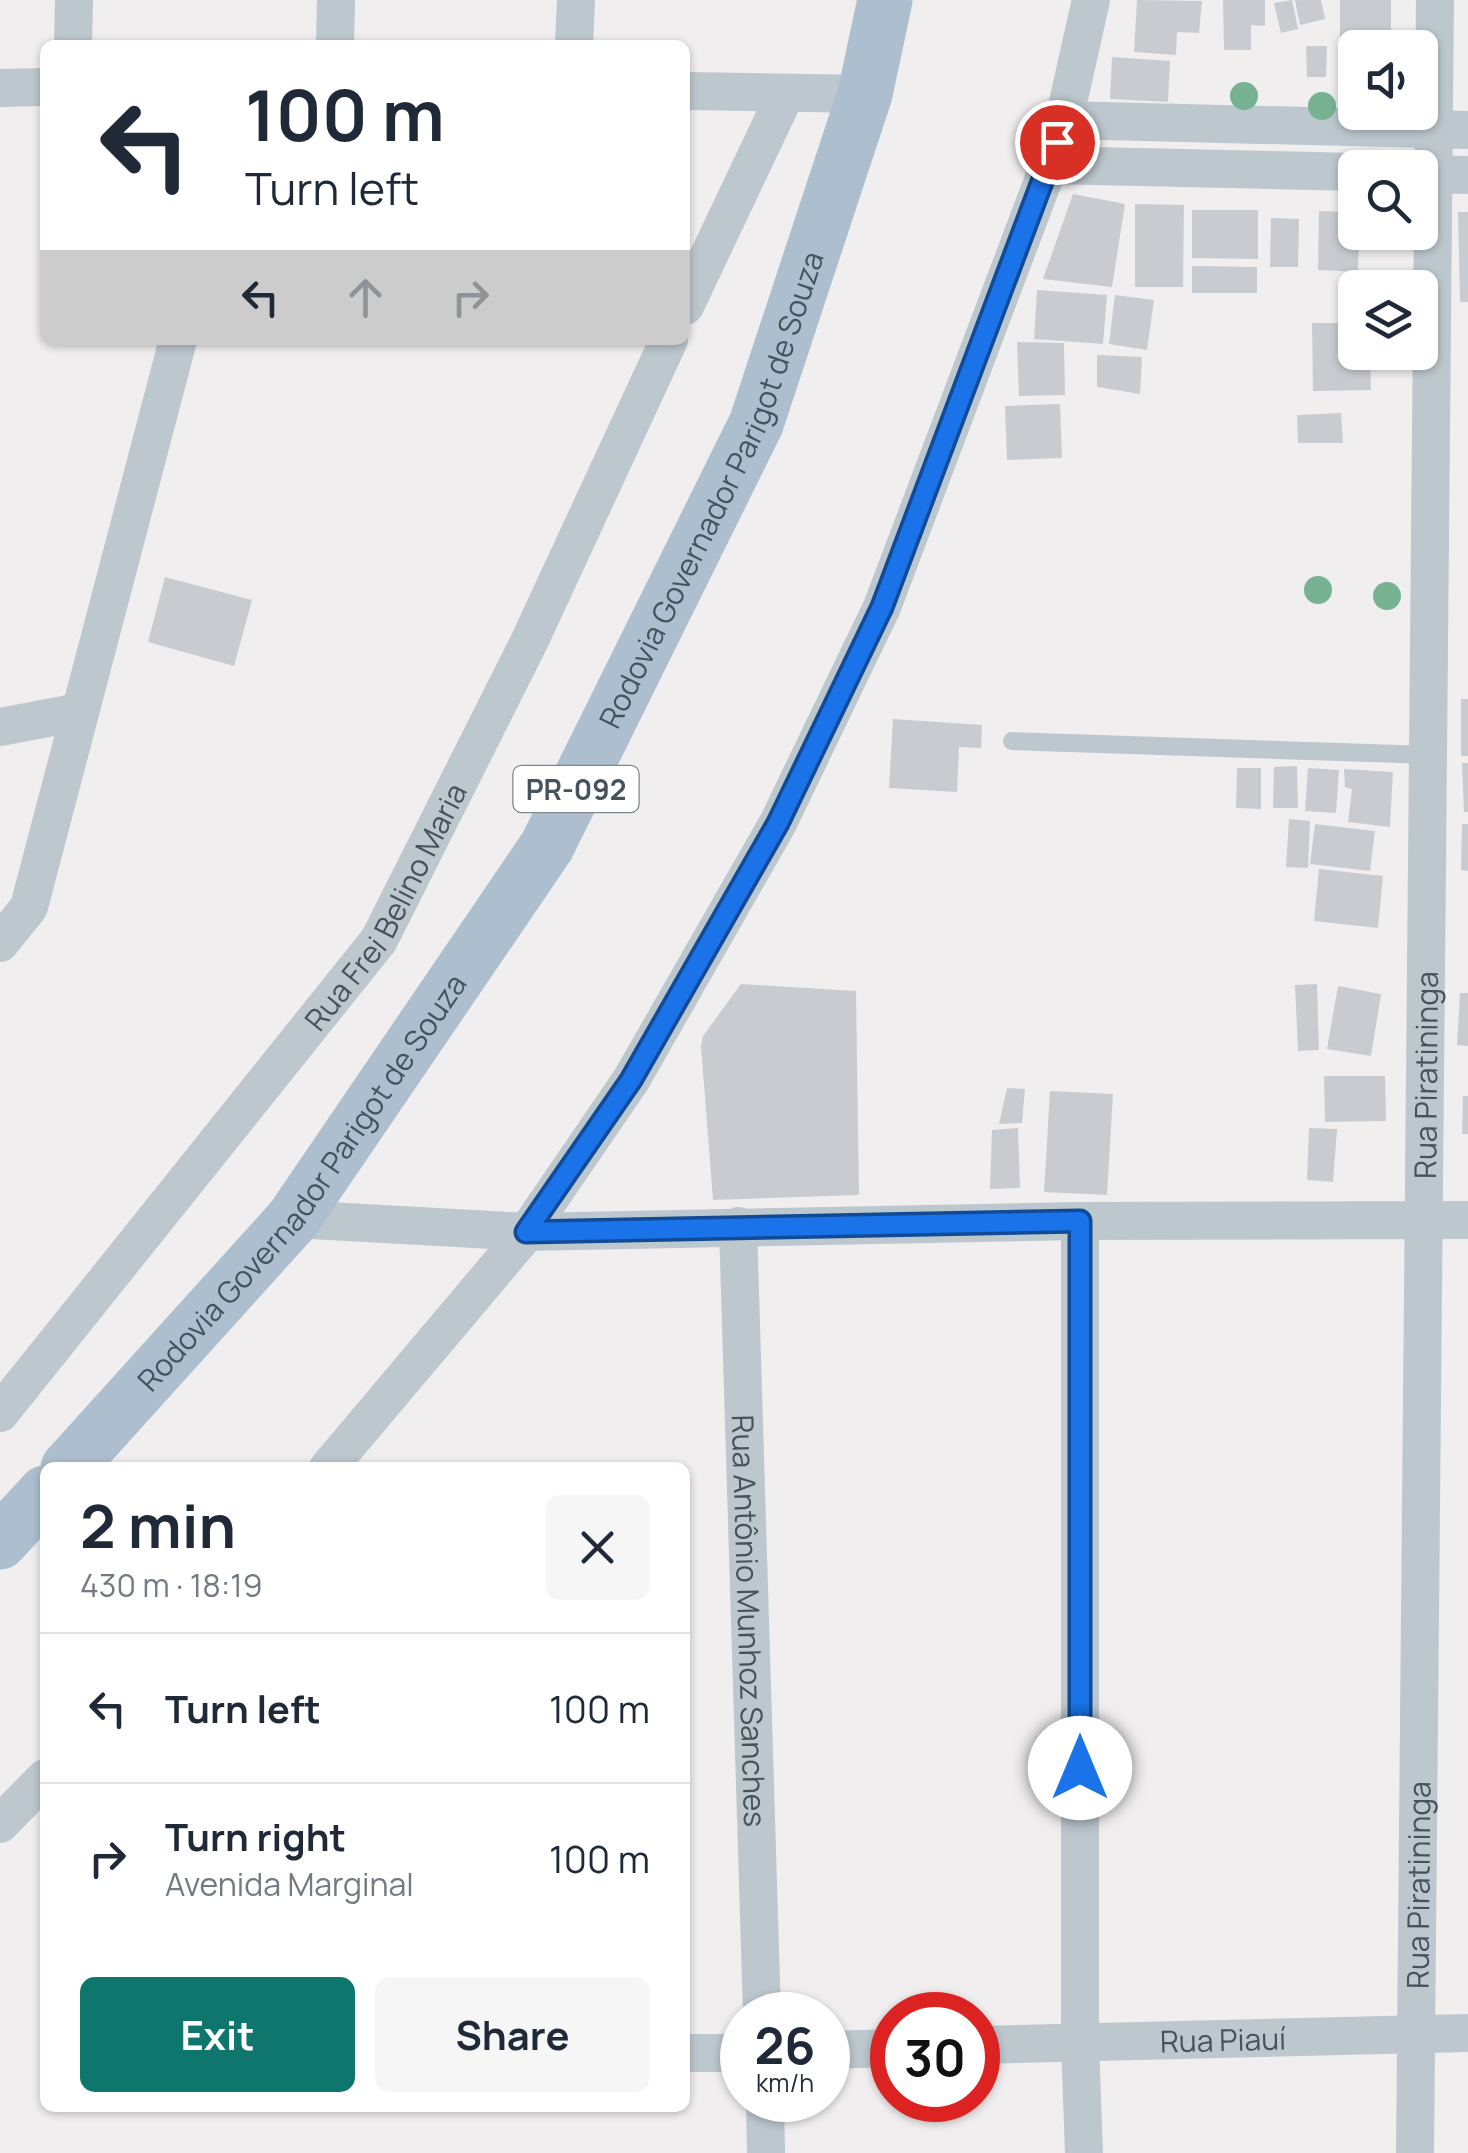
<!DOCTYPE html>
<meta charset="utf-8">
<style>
body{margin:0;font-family:Manrope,sans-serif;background:#f6f6f7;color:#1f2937;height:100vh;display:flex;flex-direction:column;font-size:38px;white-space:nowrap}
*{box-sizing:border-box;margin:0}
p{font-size:32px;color:#747a83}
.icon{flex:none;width:55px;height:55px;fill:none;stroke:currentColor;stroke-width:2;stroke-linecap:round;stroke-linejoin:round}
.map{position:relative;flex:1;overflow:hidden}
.drawer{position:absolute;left:40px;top:1462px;width:650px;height:650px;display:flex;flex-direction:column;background:#fff;border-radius:15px;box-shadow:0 2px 8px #0004}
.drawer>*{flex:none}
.banner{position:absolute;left:40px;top:40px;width:650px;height:305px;border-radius:15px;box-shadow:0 2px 8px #0004;background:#fff;color:#1f2937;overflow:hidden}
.tools{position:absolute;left:1338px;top:30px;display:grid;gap:20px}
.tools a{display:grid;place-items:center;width:100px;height:100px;border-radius:15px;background:#fff;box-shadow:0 2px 8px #0004;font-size:50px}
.speed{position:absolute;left:720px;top:1992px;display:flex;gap:20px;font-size:50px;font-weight:700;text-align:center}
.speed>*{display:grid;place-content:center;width:130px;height:130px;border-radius:50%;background:#fff;box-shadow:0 2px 8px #0004;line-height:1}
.speed small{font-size:25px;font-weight:400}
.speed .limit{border:15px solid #d22;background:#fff;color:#111}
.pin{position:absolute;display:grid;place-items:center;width:85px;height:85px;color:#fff;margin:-42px;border:5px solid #fff;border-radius:50%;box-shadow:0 2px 10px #0007}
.me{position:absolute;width:110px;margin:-55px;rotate:0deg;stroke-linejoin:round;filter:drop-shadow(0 0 8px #0008)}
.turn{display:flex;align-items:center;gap:35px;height:210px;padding:0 40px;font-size:45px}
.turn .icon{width:130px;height:130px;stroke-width:2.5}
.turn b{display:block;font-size:70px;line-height:85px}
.lanes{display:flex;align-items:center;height:95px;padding:0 40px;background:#0003;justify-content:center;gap:50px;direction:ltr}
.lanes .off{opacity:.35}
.round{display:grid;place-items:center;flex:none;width:105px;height:105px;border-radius:15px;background:#f6f6f7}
.summary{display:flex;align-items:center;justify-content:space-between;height:170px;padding:0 40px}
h1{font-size:60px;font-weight:700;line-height:75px}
.button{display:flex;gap:20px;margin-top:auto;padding:20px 40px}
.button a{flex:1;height:115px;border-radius:15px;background:#0f766e;color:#fff;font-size:40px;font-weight:700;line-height:115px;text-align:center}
.button a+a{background:#f6f6f7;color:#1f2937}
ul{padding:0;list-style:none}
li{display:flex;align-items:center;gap:30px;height:150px;padding:0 40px;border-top:2px solid #e0e1e3}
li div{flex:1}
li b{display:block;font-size:38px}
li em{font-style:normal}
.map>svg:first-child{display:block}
.building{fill:#c8ccd1}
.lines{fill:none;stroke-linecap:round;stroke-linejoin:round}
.service{stroke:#bcc7ce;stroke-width:18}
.minor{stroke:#bcc7ce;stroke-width:38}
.primary{stroke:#adbfce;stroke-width:55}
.tree{fill:#77b293}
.route-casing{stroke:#114b97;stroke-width:25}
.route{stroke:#1a73e8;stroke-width:18}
.labels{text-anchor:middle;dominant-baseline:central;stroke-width:8;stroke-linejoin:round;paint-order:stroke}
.shield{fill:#fff;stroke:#7e878e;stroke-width:2.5}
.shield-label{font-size:28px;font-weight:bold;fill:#46535d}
.street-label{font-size:30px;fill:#46535d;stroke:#fff}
</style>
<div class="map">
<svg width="1468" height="2153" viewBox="0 0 1468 2153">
<rect width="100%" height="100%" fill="#f1eeef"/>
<g class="building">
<path d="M1137 0 1202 1 1199 33 1177 32 1176 55 1134 52Z"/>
<path d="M1223 0H1265V26L1251 25V50H1224Z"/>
<path d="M1292 0 1298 29 1281 33 1274 3Z"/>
<path d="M1295 0H1321L1325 19 1300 25Z"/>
<path d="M1340 0H1391V43L1340 42Z"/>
<path d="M1306 46H1327L1326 77H1307Z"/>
<path d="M1349 53 1355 54V80L1345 79Z"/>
<path d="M1112 57 1170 61 1168 102 1110 99Z"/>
<path d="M1073 194 1125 204 1112 287 1043 279Z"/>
<path d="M1135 204 1184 205 1183 287H1135Z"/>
<path d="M1192 210H1258V259L1192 258Z"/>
<path d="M1319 211 1355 212V232H1359L1358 272 1318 270Z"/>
<path d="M1458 212H1468V302H1460Z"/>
<path d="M1271 218 1299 219 1298 267H1270Z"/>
<path d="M1192 266 1257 267V293H1192Z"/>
<path d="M1037 290 1107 295 1103 344 1034 339Z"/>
<path d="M1115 295 1154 300 1147 350 1109 344Z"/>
<path d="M1312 323H1355V352H1370L1371 390 1313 391Z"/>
<path d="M1017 342 1064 343 1065 395 1019 396Z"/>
<path d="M1097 355 1142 357 1140 394 1097 387Z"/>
<path d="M1060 404 1062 458 1007 460 1005 406Z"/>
<path d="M1341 413 1343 443H1298L1297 415Z"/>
<path d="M165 577 252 600 234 666 148 642Z"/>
<rect x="1461" y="699" width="7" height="57"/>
<path d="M893 719 982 725 981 748 959 747 957 792 889 788Z"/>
<path d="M1462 763H1468V812H1464Z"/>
<path d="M1297 766 1298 808H1273L1274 767Z"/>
<path d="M1237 768H1261V809L1236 808Z"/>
<path d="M1308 768 1339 770 1336 813 1305 811Z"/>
<path d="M1344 769 1393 772 1390 827 1348 822 1352 789 1345 787Z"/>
<path d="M1289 819 1310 821 1308 868 1286 867Z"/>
<path d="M1315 824 1375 831 1370 871 1310 864Z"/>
<path d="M1462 824H1468V871L1461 870Z"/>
<path d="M1319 869 1383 876 1378 928 1314 921Z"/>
<path d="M741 984 856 991 859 1195 713 1200 701 1046 703 1036Z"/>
<path d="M1317 984 1319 1050 1298 1051 1295 985Z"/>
<path d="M1338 986 1381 994 1371 1056 1327 1049Z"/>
<path d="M1460 993H1468V1046L1457 1045Z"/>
<path d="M1324 1076H1385L1386 1121 1325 1122Z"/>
<path d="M1007 1088 1025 1089 1022 1123 999 1124Z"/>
<path d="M1050 1091 1113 1094 1107 1195 1044 1192Z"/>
<path d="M1463 1096H1468V1134H1462Z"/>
<path d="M1018 1128 1020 1188 990 1189 992 1130Z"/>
<path d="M1309 1128 1337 1129 1333 1182 1307 1180Z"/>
</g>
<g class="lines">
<path class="service" d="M1012 741 1430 755"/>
<g class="minor">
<path d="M73 45 74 0"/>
<path d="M335 45 336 0"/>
<path d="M574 45 576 0"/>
<path d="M0 88 45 87"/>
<path d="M685 91 865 94"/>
<path d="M1064 120 1468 130"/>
<path d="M1049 165 1355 172"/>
<path d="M1420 174 1468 175"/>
<path d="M685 306 786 93"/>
<path d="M0 727 79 712"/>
<path d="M0 943 29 907 178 340"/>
<path d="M293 1219 527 1232 1080 1221 1468 1220"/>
<path d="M1080 1221V2042L1084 2153"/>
<path id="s1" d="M738 1226 762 2015"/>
<path id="s2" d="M0 1413 379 940 529 642 669 340"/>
<path d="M328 1468 527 1232 631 1080 778 823 882 607 1049 165 1064 120 1091 0"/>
<path d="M0 1824 45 1778"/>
<path id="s3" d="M978 2045 1468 2033"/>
<path d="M828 2050 892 2048"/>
<path d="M685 2053H742"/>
<path d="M765 2100 766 2153"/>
<path id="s4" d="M1415 2153 1435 0"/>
</g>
<g class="primary">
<path id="s5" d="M68 1468 293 1219 547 846 756 424 865 94 885 0"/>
<path d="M0 1542 45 1493"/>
</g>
</g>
<g class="tree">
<circle cx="1244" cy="96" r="14"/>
<circle cx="1322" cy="106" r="14"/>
<circle cx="1318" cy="590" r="14"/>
<circle cx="1387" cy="596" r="14"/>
</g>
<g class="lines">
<defs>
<path id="route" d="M1057 142 882 607 778 823 631 1080 526 1232 1080 1221V1768"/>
</defs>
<use href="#route" class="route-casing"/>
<use href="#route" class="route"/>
</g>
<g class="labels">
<rect class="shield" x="513.5" y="766" width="125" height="46" rx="8"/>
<g class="shield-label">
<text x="576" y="789">PR-092</text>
</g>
<g class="street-label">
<text stroke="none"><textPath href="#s5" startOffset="1180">Rodovia Governador Parigot de Souza</textPath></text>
<text stroke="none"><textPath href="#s2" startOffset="638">Rua Frei Belino Maria</textPath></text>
<text stroke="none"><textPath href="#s4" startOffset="1078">Rua Piratininga</textPath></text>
<text stroke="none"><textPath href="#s5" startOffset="370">Rodovia Governador Parigot de Souza</textPath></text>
<text stroke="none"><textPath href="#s1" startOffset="395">Rua Antônio Munhoz Sanches</textPath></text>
<text stroke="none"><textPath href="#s4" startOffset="268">Rua Piratininga</textPath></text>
<text stroke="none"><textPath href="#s3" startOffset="245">Rua Piauí</textPath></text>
</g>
</g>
</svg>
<div class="tools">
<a><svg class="icon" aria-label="sound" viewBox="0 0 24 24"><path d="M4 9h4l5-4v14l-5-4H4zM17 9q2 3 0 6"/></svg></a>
<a><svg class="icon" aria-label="search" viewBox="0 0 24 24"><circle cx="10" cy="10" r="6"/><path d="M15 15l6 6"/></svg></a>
<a><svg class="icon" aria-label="layers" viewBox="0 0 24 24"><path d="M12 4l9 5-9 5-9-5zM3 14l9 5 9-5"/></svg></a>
</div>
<div class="speed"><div>26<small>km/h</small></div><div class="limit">30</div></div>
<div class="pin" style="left:1057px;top:142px;background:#d93025"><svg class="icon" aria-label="arrive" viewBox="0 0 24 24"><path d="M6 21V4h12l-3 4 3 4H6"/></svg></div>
<svg class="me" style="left:1080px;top:1768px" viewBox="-20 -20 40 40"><circle r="19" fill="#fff"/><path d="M0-13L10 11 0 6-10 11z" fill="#1a73e8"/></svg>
<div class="banner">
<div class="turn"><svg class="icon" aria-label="left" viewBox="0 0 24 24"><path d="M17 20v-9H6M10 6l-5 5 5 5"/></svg><div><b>100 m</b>Turn left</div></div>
<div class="lanes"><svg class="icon" aria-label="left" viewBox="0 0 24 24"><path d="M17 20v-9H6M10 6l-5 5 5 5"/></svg><svg class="icon off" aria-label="ahead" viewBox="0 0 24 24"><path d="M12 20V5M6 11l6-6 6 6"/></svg><svg class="icon off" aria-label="right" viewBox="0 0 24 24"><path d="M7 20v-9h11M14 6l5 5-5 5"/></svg></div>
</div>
<section class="drawer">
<div class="summary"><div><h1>2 min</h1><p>430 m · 18:19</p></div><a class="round"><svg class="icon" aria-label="close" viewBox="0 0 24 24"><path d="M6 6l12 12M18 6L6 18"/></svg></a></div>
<ul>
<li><svg class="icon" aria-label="left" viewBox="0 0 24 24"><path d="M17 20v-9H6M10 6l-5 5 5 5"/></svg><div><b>Turn left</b></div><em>100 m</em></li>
<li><svg class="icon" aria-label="right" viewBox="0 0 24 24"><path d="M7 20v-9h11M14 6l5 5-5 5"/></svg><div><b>Turn right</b><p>Avenida Marginal</p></div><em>100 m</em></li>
</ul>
<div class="button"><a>Exit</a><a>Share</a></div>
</section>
</div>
